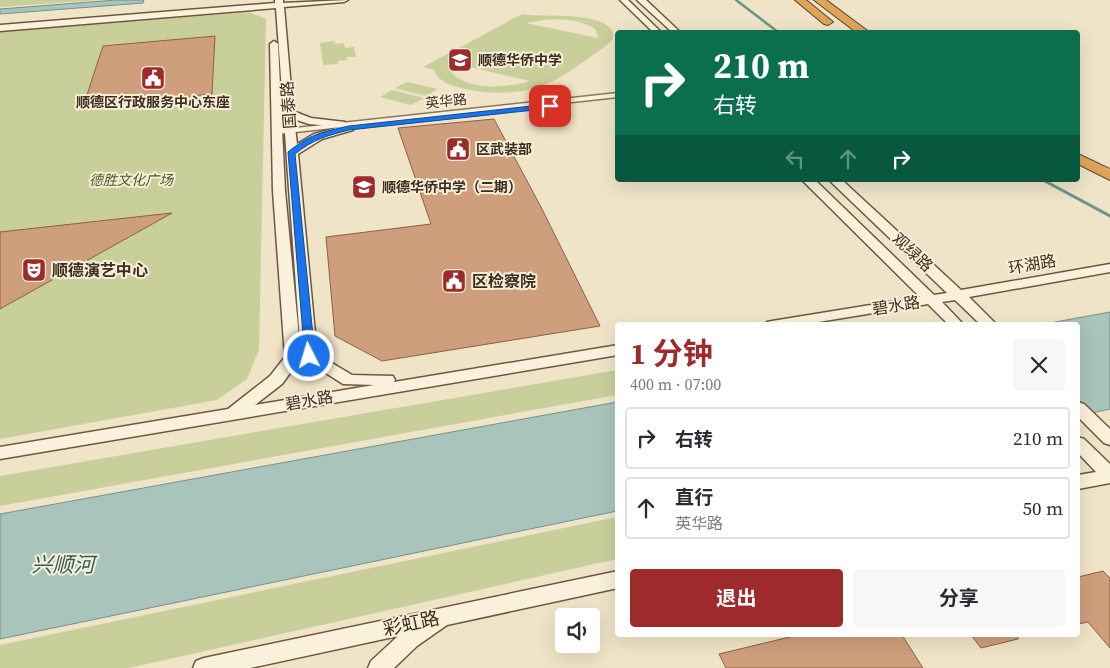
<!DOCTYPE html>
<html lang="zh">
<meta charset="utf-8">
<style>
body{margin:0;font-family:"Source Serif 4","Noto Sans SC",serif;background:#f7f7f7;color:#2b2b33;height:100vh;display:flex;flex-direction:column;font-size:19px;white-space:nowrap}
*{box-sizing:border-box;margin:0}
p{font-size:16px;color:#7c7c81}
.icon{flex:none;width:28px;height:28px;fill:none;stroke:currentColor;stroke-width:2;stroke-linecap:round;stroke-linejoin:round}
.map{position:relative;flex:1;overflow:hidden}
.side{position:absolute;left:615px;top:322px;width:465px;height:315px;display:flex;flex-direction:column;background:#fff;border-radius:5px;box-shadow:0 5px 20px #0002}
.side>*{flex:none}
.hud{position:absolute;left:615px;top:30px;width:465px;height:152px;border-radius:5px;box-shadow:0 5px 20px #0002;background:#0b6e4f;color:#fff;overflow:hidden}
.buttons{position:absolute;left:555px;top:608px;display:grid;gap:10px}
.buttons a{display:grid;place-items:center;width:45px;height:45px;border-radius:5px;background:#fff;box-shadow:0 5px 20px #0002;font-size:25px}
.pin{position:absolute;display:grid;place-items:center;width:42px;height:42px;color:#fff;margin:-21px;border-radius:10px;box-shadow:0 2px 8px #0006}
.me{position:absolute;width:55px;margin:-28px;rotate:355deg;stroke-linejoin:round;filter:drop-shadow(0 0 4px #0008)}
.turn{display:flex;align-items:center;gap:18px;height:105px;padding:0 15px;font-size:22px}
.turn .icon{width:65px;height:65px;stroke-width:2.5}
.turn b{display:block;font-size:35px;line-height:42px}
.lanes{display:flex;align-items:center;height:48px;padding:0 15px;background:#0003;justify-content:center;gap:25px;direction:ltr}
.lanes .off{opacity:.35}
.round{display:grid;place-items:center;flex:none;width:52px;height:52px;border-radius:5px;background:#f7f7f7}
.headline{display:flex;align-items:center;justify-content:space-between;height:85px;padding:0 15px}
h1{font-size:30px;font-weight:700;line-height:38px;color:#9e2a2b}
.primary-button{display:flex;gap:10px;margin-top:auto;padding:10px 15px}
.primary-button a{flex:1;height:58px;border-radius:5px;background:#9e2a2b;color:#fff;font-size:20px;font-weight:700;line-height:58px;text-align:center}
.primary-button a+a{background:#f7f7f7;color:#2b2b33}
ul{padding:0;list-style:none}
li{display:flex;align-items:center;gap:15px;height:62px;margin:0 10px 8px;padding:0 5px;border:2px solid #e1e1e2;border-radius:5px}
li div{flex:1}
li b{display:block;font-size:19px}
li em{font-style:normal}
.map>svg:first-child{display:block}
.green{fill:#c9cf9b;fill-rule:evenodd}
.water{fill:#a9c4bc;stroke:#6f938a}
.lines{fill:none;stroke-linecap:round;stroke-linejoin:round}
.stream-far1{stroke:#6f938a;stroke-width:2.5}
.stream{stroke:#6f938a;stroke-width:3}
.building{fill:#cf9f7d;stroke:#8d5f41}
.street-casing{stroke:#8d765c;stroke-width:3}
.secondary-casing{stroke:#6f573f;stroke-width:3}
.highway-casing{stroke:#5b4430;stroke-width:2}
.street{fill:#faf1dc;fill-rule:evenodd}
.secondary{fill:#faf1dc;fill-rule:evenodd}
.highway{fill:#e0a458;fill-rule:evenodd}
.route{fill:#1a73e8;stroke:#114b97}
.labels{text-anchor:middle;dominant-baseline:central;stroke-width:4;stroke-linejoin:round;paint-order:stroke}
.far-poi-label{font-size:14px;font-weight:bold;fill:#3d2e20;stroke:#f7eed8;text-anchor:start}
.far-street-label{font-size:14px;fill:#3d2e20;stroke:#f7eed8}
.far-park-label{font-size:14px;font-style:italic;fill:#4d5a26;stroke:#f7eed8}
.street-label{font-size:16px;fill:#3d2e20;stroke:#f7eed8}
.poi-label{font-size:16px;font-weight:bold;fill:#3d2e20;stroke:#f7eed8;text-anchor:start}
.near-street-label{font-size:19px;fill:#3d2e20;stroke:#f7eed8}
.near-water-label{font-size:21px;font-style:italic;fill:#2f5d5a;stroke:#f7eed8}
</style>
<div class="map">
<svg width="1110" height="668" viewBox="0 0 1110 668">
<rect width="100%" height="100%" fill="#f0e4c8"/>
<g class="green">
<path d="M0 0H99L0 7Z"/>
<path d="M249 12 266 19 259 350 247 379 217 400 0 439V32Z"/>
<path d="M522 14C542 18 602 10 613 32 615 38 611 42 607 45 588 58 569 74 549 83 523 95 489 95 461 88 451 86 438 81 434 70L423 67ZM544 20C561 19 582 19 596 30L598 38 526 23ZM453 63 529 81H530C508 88 468 91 451 72L450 66Z"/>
<path d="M335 41V44L344 43 345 48 354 47 356 57H347V60L338 61V64L323 65 320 43Z"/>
<path d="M407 82 438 89 426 96 395 88Z"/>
<path d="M392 90 424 98 411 105 380 97Z"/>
<path d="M617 370V395L0 506V476Z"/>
<path d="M617 517V559L129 668H0V645Z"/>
</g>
<g class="water">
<path d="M116 0H144L143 3 0 14V9Z"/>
<path d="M1110 312V409L1078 416V325H1039Z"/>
<path d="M617 402V511L0 639V514Z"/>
</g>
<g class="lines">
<path class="stream-far1" d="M736 0 778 32"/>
<path class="stream" d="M1043 180 1110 216"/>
</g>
<g class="building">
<path d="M215 36 212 94 83 107 103 46Z"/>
<path d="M494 119 542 209 600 326 382 361 335 336 326 237 431 224 398 128Z"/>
<path d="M172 213 0 309V232Z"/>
<path d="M1103 571 1110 578V648L1088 622 1078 624V577Z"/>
<path d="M798 635H902L923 668H726L719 654Z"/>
<path d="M971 635H1018V639L981 648Z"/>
</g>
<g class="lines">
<defs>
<path id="street" d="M618 93V97L277 134 273 132 277 130Z"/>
<g id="secondary">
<path d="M275 0H283V3L348 0 344 2 284 7 293 111 311 118 345 122V126L349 125 354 128 353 130 322 139 298 154 317 354 352 375 393 376 395 380 394 382 618 345V355L0 459V447L228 409 270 376 285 357 273 191 270 44 274 41 278 44 285 191 301 358 282 384 255 405 374 385 343 384 304 359 301 356 276 8 0 31V25L275 3ZM294 119 309 124 340 127 314 134 297 144Z"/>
<path d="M620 0H628L661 32H653Z"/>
<path d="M637 0H646L680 32H672Z"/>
<path d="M802 180H815L934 295 947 293 829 180H842L961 290 1110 264V272L969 297 997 325H981L955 300 942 302 964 325H949L928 304 800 325H765L767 322 772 321 920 297Z"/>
<path d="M1078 402 1084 404 1110 429V445L1104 443 1078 417Z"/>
<path d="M1078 437 1084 439 1110 464V483L1078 489V475L1096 472 1078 453Z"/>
<path d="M618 571V588L447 625 417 646 394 668H368L371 661 398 636 250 668H193L196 661 204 658Z"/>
</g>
<g id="highway">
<path d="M795 0H806L833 22 828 25 824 24Z"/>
<path d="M814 0H826L869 32H856Z"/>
<path d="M1078 154 1110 169V180L1078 164Z"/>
</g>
</defs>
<use href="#street" class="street-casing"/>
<use href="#secondary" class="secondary-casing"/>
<use href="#highway" class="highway-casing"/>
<use href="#street" class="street"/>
<use href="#secondary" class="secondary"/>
<use href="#highway" class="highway"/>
</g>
<path class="route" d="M550 104 553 105V108L349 130C326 136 314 139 295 154L315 356 314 359H305L288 152C310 134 322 132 349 126Z"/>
<defs>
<symbol id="school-square" viewBox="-11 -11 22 22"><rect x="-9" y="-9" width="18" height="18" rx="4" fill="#9e2a2b" stroke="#f7eed8"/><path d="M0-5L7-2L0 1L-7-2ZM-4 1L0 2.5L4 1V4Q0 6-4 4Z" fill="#fff"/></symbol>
<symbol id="civic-square" viewBox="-11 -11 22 22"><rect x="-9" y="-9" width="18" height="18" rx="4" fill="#9e2a2b" stroke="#f7eed8"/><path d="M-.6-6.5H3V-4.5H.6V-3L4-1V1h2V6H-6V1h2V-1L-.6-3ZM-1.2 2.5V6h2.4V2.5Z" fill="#fff"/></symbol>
<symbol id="theatre-square" viewBox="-11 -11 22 22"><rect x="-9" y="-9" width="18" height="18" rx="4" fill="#9e2a2b" stroke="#f7eed8"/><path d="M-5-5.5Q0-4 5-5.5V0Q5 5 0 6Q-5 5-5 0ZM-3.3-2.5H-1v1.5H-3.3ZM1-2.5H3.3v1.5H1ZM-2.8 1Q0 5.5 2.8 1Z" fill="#fff"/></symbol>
</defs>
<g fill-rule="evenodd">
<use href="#school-square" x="446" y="46" width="28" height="28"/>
<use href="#civic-square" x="139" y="64" width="28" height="28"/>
<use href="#civic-square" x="444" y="135" width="28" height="28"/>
<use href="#school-square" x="350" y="173" width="28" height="28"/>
<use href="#theatre-square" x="20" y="256" width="28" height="28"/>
<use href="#civic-square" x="440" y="267" width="28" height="28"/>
</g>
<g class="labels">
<g class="far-poi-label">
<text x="478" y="60">顺德华侨中学</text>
<text x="153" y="102" text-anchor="middle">顺德区行政服务中心东座</text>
<text x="476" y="149">区武装部</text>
<text x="382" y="187">顺德华侨中学（二期）</text>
</g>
<g class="far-street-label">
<text transform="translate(446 101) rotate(-6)">英华路</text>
</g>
<g class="far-park-label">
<text x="131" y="180">德胜文化广场</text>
</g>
<g class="street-label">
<text transform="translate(288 105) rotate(-94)">国泰路</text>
<text transform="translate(913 252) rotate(43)">观绿路</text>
<text transform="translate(1032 264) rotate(-10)">环湖路</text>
<text transform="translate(896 305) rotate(-9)">碧水路</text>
<text transform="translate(309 400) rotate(-10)">碧水路</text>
</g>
<g class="poi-label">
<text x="52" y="270">顺德演艺中心</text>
<text x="472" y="281">区检察院</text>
</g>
<g class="near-street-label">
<text transform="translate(411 623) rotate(-12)">彩虹路</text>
</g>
<g class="near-water-label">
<text x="63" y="564">兴顺河</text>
</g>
</g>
</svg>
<div class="buttons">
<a><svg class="icon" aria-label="sound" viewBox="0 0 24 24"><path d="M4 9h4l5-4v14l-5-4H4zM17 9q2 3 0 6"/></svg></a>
</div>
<div class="pin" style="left:550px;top:106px;background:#d93025"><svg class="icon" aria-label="arrive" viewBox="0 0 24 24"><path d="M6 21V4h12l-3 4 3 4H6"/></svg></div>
<svg class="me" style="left:309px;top:356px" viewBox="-20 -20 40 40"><circle r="17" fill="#1a73e8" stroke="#fff" stroke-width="3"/><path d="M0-11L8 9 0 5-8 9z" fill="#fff"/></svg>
<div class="hud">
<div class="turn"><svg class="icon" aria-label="right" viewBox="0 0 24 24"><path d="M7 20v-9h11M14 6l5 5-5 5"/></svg><div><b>210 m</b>右转</div></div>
<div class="lanes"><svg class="icon off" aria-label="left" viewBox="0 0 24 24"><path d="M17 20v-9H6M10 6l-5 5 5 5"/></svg><svg class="icon off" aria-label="ahead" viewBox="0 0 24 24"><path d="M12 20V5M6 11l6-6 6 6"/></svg><svg class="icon" aria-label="right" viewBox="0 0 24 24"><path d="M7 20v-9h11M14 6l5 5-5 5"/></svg></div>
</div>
<section class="side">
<div class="headline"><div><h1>1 分钟</h1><p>400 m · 07:00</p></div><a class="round"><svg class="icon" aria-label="close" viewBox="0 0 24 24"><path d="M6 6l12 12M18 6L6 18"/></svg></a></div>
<ul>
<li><svg class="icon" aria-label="right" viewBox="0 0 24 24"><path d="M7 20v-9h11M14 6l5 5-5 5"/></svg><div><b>右转</b></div><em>210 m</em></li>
<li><svg class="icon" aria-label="ahead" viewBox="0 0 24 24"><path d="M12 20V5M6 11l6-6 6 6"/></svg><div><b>直行</b><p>英华路</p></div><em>50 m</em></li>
</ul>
<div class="primary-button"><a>退出</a><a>分享</a></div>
</section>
</div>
